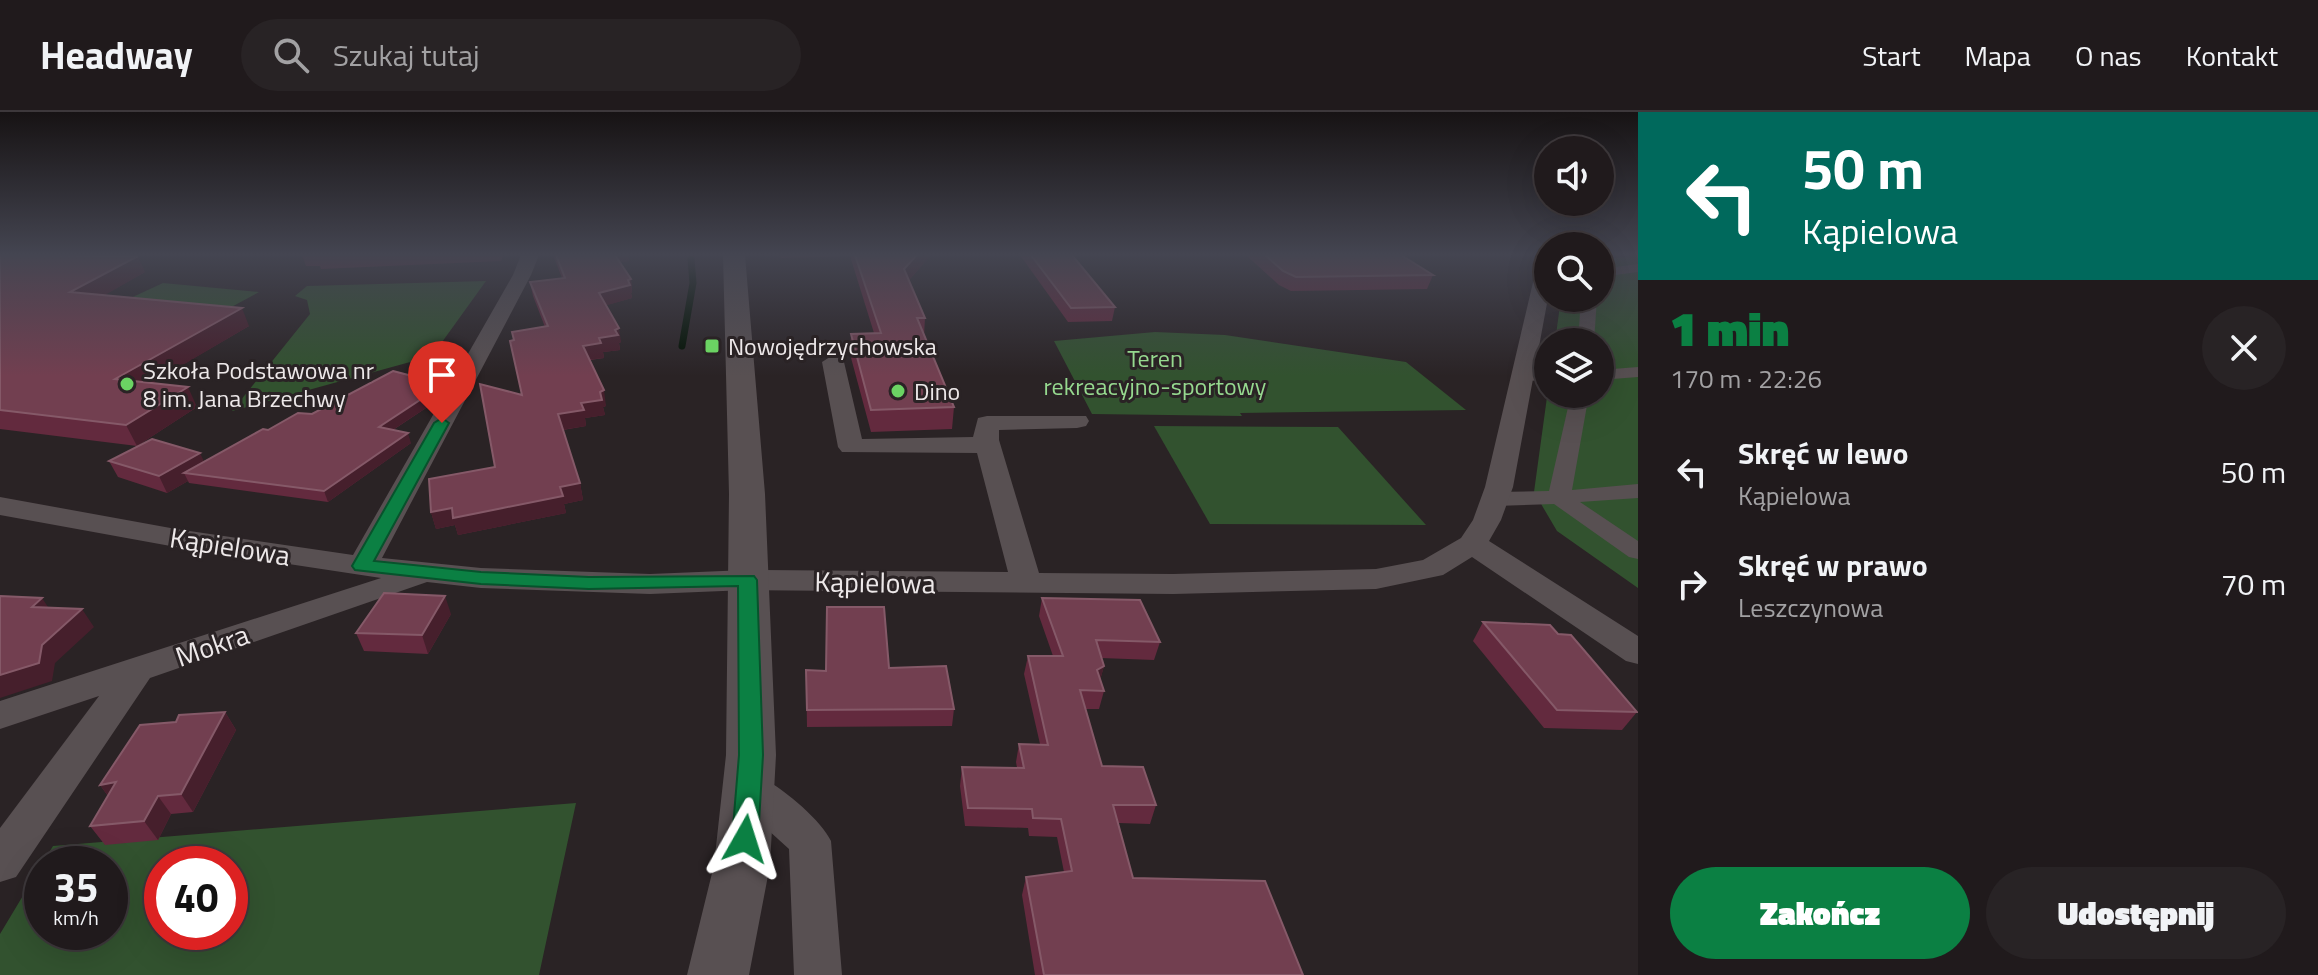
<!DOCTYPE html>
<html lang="pl">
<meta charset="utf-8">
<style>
body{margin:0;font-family:"Titillium Web",sans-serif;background:#282325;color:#f1f3f6;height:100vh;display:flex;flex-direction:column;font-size:30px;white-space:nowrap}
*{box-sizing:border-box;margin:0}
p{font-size:26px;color:#a2a1a3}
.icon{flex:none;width:44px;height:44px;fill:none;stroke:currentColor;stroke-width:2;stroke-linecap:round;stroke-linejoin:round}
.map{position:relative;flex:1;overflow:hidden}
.side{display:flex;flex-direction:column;background:#201a1c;width:680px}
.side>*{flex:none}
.guide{background:#00695c;color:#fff;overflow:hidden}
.tools{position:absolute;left:1534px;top:24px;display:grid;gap:16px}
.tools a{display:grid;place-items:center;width:80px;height:80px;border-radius:50%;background:#201a1c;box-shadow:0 8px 32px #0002,0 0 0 2px #3d383b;font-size:40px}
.speed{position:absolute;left:24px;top:734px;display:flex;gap:16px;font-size:40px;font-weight:700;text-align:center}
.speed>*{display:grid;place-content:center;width:104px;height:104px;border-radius:50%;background:#201a1c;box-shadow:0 8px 32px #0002,0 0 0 2px #3d383b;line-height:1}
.speed small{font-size:20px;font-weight:400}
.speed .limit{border:12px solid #d22;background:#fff;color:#111}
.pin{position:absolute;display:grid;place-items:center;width:68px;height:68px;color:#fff;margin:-82px -34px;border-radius:50% 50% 50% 0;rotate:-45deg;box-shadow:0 0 8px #0007}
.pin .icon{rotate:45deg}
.me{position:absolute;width:88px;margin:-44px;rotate:6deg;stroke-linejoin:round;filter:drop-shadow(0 0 6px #0008)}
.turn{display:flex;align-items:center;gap:28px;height:168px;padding:0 32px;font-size:36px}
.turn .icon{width:104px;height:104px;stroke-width:2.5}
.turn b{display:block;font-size:56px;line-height:68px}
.round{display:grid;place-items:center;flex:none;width:84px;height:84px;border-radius:42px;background:#282325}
.summary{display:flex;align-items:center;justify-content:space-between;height:136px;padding:0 32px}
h1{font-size:48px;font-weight:800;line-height:60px;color:#0b8043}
.action{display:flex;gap:16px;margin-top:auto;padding:16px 32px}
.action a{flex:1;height:92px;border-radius:48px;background:#0b8043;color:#fff;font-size:32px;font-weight:800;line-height:92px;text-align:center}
.action a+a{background:#282325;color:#f1f3f6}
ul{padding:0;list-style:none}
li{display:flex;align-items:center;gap:24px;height:112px;padding:0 32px}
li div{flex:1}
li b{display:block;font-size:30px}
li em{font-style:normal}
header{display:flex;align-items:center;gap:48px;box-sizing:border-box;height:112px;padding:0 40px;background:#201a1c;border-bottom:2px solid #3d383b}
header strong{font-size:38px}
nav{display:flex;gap:44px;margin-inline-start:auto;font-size:28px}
.search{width:560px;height:72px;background:#282325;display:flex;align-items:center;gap:20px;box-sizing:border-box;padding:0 28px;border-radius:44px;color:#a2a1a3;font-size:30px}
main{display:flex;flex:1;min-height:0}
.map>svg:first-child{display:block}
.green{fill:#32522f;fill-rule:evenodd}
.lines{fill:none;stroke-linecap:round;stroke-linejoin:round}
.stream{stroke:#001000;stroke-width:7}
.pedestrian{fill:#585052;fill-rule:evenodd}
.minor{fill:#585052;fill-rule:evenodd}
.tertiary{fill:#585052;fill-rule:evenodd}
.wall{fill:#632a3e}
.shaded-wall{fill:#461f2c}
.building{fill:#723f50;stroke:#855968;stroke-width:2}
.route{fill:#0b8043;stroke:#07532c;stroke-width:2}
.poi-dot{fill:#6bd363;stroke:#2a2325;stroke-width:3}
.labels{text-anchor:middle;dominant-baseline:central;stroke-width:6;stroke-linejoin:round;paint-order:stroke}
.far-poi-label{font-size:24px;fill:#ede8e9;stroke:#2a2325;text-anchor:start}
.far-park-label{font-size:24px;fill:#96d98f;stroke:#2a2325}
.street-label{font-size:28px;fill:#ede8e9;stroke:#2a2325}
</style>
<header>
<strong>Headway</strong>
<div class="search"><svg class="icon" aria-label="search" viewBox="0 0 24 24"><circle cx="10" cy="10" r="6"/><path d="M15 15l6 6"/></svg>Szukaj tutaj</div>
<nav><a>Start</a><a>Mapa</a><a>O nas</a><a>Kontakt</a></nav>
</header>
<main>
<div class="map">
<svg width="1638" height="863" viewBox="0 0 1638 863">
<rect width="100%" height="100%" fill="#2a2325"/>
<g class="green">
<path d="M1638 143V476L1557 419 1534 380 1547 285 1554 282H1600V230H1555L1561 186H1600V148Z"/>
<path d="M486 169 432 244 232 299 310 202 307 188 295 184 307 174Z"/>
<path d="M163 171 259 180 211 206 109 196Z"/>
<path d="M1155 220 1225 223 1406 250 1466 298 1240 301 1242 304 1092 302 1054 229Z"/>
<path d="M1154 314 1338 315 1426 413 1210 412Z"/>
<path d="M576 691 539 863H0V822L42 752V820H110V752H42L53 734ZM162 752H230V820H162Z"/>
</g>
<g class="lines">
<path class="stream" d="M682 234 693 171 691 147"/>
<g class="pedestrian">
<path d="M1638 152V160L1600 165V157Z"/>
<path d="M1581 186H1597L1594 230H1578Z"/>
<path d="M1638 255V265L1600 268V258Z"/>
<path d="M1523 258 1548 260V270L1517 267 1514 263 1517 259Z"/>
<path d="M1571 282H1589L1572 378 1638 372V386L1580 390 1638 429V447L1629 445 1554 392 1495 394 1484 387 1495 380 1549 379Z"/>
</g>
<g class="minor">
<path d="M521 143H539L531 163 382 446 481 456 650 462 747 458 1008 460 977 341 842 340 838 335 822 250 833 243 844 250 862 327 973 325 978 306 987 304H1086L1089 309 1086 314 1077 316 999 318V328L1039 461 1173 462 1376 457 1423 448 1461 426 1473 408 1485 375 1534 166 1536 162H1548V186L1513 375 1501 408 1489 429 1638 524V552L1626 549 1472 445 1443 463 1376 477 1173 482 747 478 650 482 481 476 427 470 150 566 16 765 0 770V716L99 584 0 617V589L381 466 176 435 0 403V385L176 417 353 443 513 163Z"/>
<path d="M750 660C775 669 820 706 831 729L842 863H794L789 737 736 689 730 677 736 665Z"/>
</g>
<path class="tertiary" d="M723 143H745L765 382 776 643 770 753 749 863H687L714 753 726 643 729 382Z"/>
</g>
<g class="wall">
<path d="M0 143 145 160 104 183 249 214 151 271 197 295 137 334 0 317Z"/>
<path d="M302 143H503L501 149 321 157 320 154H306Z"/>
<path d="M553 143H630L628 144 629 149 620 150 631 167 632 180 631 181 632 186 606 193 621 230 619 231 620 238 603 240 604 246 590 248 606 294 603 295 605 303 585 306 586 314 563 318 580 371 583 388 564 392 566 401 458 423 455 413 436 417 431 400 495 355 545 215 533 184 530 170 562 166Z"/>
<path d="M780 143H931L909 168 925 206 924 224 954 295 952 317 871 320 850 242 851 222 874 221 850 144 781 146Z"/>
<path d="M1020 143H1072L1115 195 1112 209 1068 210Z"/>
<path d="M1246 143H1401L1433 163 1427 177 1291 179 1279 173Z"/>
<path d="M439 271 442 281 438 288 393 318 411 331 328 390 189 371 188 369 167 381 118 365 109 349H204L268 318 312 302Z"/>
<path d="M1042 486 1160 530 1154 548 1101 546 1104 554 1100 568 1104 579 1099 597H1085L1102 654 1156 693 1150 712 1118 711 1133 766 1303 863H1035L1022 783 1026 765 1064 760 1057 725 1029 724 1028 716 965 714 960 674 962 655 1017 656 1016 650 1019 632H1040L1024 562 1028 544H1053L1039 504Z"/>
<path d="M451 502 428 542 364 539 356 521Z"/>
<path d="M1483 510 1558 522 1637 600 1622 618 1544 616 1473 529Z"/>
<path d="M889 556 954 597 952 614 807 615 806 558 826 559Z"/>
<path d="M225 600 236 618 193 700 171 702 158 728 105 733 90 714 108 684 100 673 176 610Z"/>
</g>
<g class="shaded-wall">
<path d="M613 143H630L628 144 629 149 614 151Z"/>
<path d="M917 143H931L903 175 904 157Z"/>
<path d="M138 144 145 160 79 198 70 180Z"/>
<path d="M631 167 632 180 631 181 632 186 601 195 599 181Z"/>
<path d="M242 196 249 214 125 287 115 267Z"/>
<path d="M619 216 621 230 619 231 620 238 603 240 604 246 586 248 583 234Z"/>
<path d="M439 271 442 281 438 288 382 325 379 315Z"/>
<path d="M188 275 197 295 137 334 126 313Z"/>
<path d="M604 278 606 294 603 295 605 303 585 306 586 314 561 318 558 302Z"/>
<path d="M408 321 411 331 328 390 324 379Z"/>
<path d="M200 341 208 358 184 361 188 369 167 381 159 364Z"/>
<path d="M580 371 583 388 564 392 566 401 458 423 455 413 436 417 431 400Z"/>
<path d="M445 484 451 502 428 542 422 523Z"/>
<path d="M42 486 54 504 32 495Z"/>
<path d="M82 497 94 515 55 551 52 569 0 586V563L42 533Z"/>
<path d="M1104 554 1099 572 1097 558Z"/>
<path d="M225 600 236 618 193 700 181 682Z"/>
<path d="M116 670 114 692 100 673Z"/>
<path d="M158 684 171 702 158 728 144 709Z"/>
</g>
<g class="building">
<path d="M0 143 138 144 70 180 242 196 115 267 188 275 126 313 0 298Z"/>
<path d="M556 143H615L631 167 628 168 630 173 599 181 619 216 615 218 618 223 599 226 601 231 583 234 604 278 600 280 602 288 581 291 584 298 558 302 580 371 560 375 563 384 453 406 452 396 431 400 429 367 495 355 480 272 522 283 510 229 514 228 512 220 548 214 530 170 565 166Z"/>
<path d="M855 143H917L904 157 925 206H917L954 295 871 298 851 222 881 221Z"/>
<path d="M1031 143H1072L1115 195 1071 196Z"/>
<path d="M1265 143H1401L1433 163 1296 165 1283 159Z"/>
<path d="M393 259 439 271 435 278 379 315 408 321 324 379 184 361 263 317 268 318 298 301 312 302Z"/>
<path d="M152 327 200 341 159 364 109 349Z"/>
<path d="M384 481 445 484 422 523 356 521Z"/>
<path d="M0 484 42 486 32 495 82 497 42 533 39 551 0 563Z"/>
<path d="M1042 486 1140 488 1160 530 1096 528 1104 554 1097 558 1104 579 1080 578 1102 654 1143 655 1156 693H1113L1133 766 1265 769 1303 863H1044L1026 765 1072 759 1061 707 1033 706 1032 697 968 696 962 655 1024 656 1019 632 1048 633 1028 544H1063Z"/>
<path d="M827 495H884L889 556 946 554 954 597 807 598 806 558 826 559Z"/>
<path d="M1483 510 1550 513 1558 522 1571 523 1637 600 1557 598Z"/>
<path d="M225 600 181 682 158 684 144 709 90 714 116 670 100 673 140 613 176 610 179 603Z"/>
</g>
<linearGradient id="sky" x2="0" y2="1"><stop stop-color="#171314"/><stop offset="0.54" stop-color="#444551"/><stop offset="1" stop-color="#444551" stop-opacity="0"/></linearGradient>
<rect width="1638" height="264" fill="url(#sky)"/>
<path class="route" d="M442 306 449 311 374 449 481 460 589 465 754 464 757 468 763 643 758 727 754 735 745 739 735 735 732 727 739 643 738 474 589 477 481 472 355 458 352 454 434 311Z"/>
<g class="poi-dot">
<rect x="704" y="226" width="16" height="16" rx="4"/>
<circle cx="127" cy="272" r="8"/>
<circle cx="898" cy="279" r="8"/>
</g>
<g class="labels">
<g class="far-poi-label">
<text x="728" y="234">Nowojędrzychowska</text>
<text x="143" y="258">Szkoła Podstawowa nr<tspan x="143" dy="28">8 im. Jana Brzechwy</tspan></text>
<text x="914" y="279">Dino</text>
</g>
<g class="far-park-label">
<text x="1155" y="246">Teren<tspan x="1155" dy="28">rekreacyjno-sportowy</tspan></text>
</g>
<g class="street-label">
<text transform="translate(230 434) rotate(9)">Kąpielowa</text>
<text transform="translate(875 470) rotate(1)">Kąpielowa</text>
<text transform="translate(212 533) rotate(-19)">Mokra</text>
</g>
</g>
</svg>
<div class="tools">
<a><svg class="icon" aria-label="sound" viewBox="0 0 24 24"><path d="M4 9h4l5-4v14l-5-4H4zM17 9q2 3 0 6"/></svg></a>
<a><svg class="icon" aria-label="search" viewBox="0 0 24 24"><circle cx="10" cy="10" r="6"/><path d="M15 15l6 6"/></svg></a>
<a><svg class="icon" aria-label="layers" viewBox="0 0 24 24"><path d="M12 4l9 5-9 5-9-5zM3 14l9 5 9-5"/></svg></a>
</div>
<div class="speed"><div>35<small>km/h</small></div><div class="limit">40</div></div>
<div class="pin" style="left:442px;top:311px;background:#d93025"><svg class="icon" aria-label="arrive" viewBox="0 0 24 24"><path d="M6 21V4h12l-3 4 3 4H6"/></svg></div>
<svg class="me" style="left:745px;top:727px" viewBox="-20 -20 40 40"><path d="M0-17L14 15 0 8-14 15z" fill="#0b8043" stroke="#fff" stroke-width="4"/></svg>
</div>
<section class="side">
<div class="guide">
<div class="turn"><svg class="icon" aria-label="left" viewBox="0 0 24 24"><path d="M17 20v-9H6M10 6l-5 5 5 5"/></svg><div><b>50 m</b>Kąpielowa</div></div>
</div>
<div class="summary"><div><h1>1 min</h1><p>170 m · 22:26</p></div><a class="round"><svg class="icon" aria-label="close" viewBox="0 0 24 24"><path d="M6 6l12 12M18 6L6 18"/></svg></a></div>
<ul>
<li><svg class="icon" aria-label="left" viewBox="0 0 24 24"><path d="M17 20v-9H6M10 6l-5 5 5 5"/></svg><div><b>Skręć w lewo</b><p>Kąpielowa</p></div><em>50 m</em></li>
<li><svg class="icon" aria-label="right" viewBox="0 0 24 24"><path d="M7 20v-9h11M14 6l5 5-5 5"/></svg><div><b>Skręć w prawo</b><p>Leszczynowa</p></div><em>70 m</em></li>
</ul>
<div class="action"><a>Zakończ</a><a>Udostępnij</a></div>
</section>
</main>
